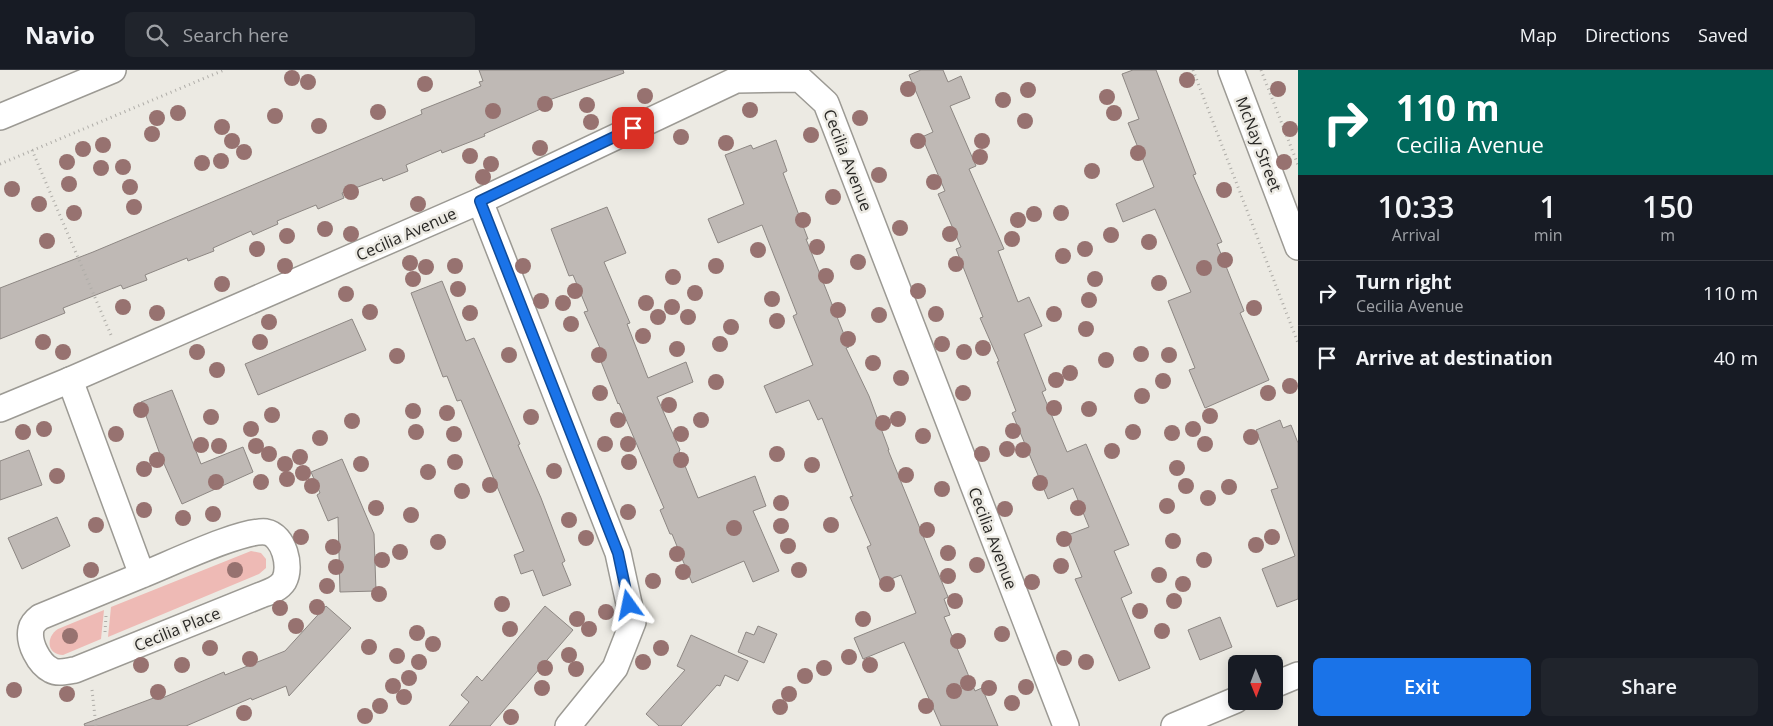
<!DOCTYPE html>
<style>
body{margin:0;font-family:"Open Sans",sans-serif;background:#20242c;color:#f1f3f6;height:100vh;display:flex;flex-direction:column;font-size:19px;white-space:nowrap}
*{box-sizing:border-box;margin:0}
p{font-size:16px;color:#9ea1a6}
.icon{flex:none;width:28px;height:28px;fill:none;stroke:currentColor;stroke-width:2;stroke-linecap:round;stroke-linejoin:round}
.map{position:relative;flex:1;overflow:hidden}
.side{display:flex;flex-direction:column;background:#171b24;width:475px}
.side>*{flex:none}
.banner{background:#00695c;color:#fff;overflow:hidden}
.needle{width:32px;rotate:179deg}
.controls{position:absolute;left:1228px;top:585px;display:grid;gap:10px}
.controls a{display:grid;place-items:center;width:55px;height:55px;border-radius:8px;background:#171b24;box-shadow:0 2px 12px #0003;font-size:25px}
.pin{position:absolute;display:grid;place-items:center;width:42px;height:42px;color:#fff;margin:-21px;border-radius:10px;box-shadow:0 2px 8px #0006}
.me{position:absolute;width:55px;margin:-28px;rotate:348deg;stroke-linejoin:round;filter:drop-shadow(0 0 4px #0008)}
.turn{display:flex;align-items:center;gap:18px;height:105px;padding:0 15px;font-size:22px}
.turn .icon{width:65px;height:65px;stroke-width:2.5}
.turn b{display:block;font-size:35px;line-height:42px}
.eta{display:flex;justify-content:space-evenly;align-items:center;height:85px;text-align:center}
.eta b{font-size:30px;font-weight:600;line-height:35px}
.cta{display:flex;gap:10px;margin-top:auto;padding:10px 15px}
.cta a{flex:1;height:58px;border-radius:8px;background:#1a73e8;color:#fff;font-size:20px;font-weight:600;line-height:58px;text-align:center}
.cta a+a{background:#20242c;color:#f1f3f6}
ul{padding:0;list-style:none}
li{display:flex;align-items:center;gap:15px;height:65px;padding:0 15px;border-top:1px solid #363941}
li div{flex:1}
li b{display:block;font-size:19px}
li em{font-style:normal}
header{display:flex;align-items:center;gap:30px;box-sizing:border-box;height:70px;padding:0 25px;background:#171b24;border-bottom:1px solid #363941}
header strong{font-size:24px}
nav{display:flex;gap:28px;margin-inline-start:auto;font-size:18px}
.search{width:350px;height:45px;background:#20242c;display:flex;align-items:center;gap:12px;box-sizing:border-box;padding:0 18px;border-radius:8px;color:#9ea1a6;font-size:19px}
main{display:flex;flex:1;min-height:0}
.map>svg:first-child{display:block}
.green{fill:#eebab5}
.building{fill:#bfb9b5;stroke:#8d8783}
.lines{fill:none;stroke-linecap:round;stroke-linejoin:round}
.minor-casing{stroke:#9c9a94;stroke-width:28}
.path{stroke:#afada8;stroke-width:3;stroke-dasharray:1 4;stroke-linecap:butt}
.minor{stroke:#fff;stroke-width:25}
.tree{fill:#977270}
.route-casing{stroke:#114b97;stroke-width:12}
.route{stroke:#1a73e8;stroke-width:9}
.labels{text-anchor:middle;dominant-baseline:central;stroke-width:5;stroke-linejoin:round;paint-order:stroke}
.street-label{font-size:16px;fill:#292826;stroke:#eceae3}
</style>
<header>
<strong>Navio</strong>
<div class="search"><svg class="icon" aria-label="search" viewBox="0 0 24 24"><circle cx="10" cy="10" r="6"/><path d="M15 15l6 6"/></svg>Search here</div>
<nav><a>Map</a><a>Directions</a><a>Saved</a></nav>
</header>
<main>
<div class="map">
<svg width="1298" height="656" viewBox="0 0 1298 656">
<rect width="100%" height="100%" fill="#eceae3"/>
<g class="green">
<path d="M251 481 261 483 266 489V498L259 504 108 567 111 537Z"/>
<path d="M104 540 101 569 63 585C46 584 46 567 58 559Z"/>
</g>
<g class="building">
<path d="M479 0H623L624 3 541 33 543 38 484 64 485 66 442 83 441 80 406 95 408 101 383 111 382 108 342 123 344 128 318 139 316 135 277 151 278 154 253 165 251 161 213 178 214 181 188 191 187 188 145 205 147 210 123 219 121 215 63 238 65 243 0 269V218L93 182 422 44 421 40 481 16 479 12 483 11Z"/>
<path d="M921 0H943L948 12 961 6 970 28 950 36 976 96 969 99 1004 179 998 181 1018 232 1029 227 1042 256 1024 264 1046 320 1042 322 1067 382 1086 374 1129 475 1114 481 1132 523 1121 528 1150 598 1119 611 1075 509 1082 507 1065 466 1089 457 1073 418 1048 429 1012 343 1016 341 997 292 999 291 980 248 983 247 956 179 961 177 938 124 945 121 922 67 933 62 909 5Z"/>
<path d="M1133 0H1156L1196 104 1193 105 1222 172 1217 174 1244 241 1240 243 1269 310 1205 338 1189 300 1195 298 1168 231 1191 222 1155 139 1123 152 1116 134 1154 117 1128 53 1139 49 1122 4Z"/>
<path d="M776 70 787 101 783 103 808 169H806L849 277 846 278 869 326 889 380H888L948 527 944 529 950 545 944 547 975 621 982 618 998 656H941L904 572 863 589 854 568 916 543 901 505 881 513 867 477 871 475 850 427 853 426 822 348 818 350 809 330 776 343 764 316 813 295 793 246 797 244 762 155 718 173 708 149 744 134 725 85 751 75 753 79Z"/>
<path d="M607 137 626 183 604 192 630 253 627 254 648 308 686 292 693 312 657 327 680 380 679 381 698 428 755 406 766 436 753 441 779 501 753 512 744 491 692 513 672 464H670L660 440 664 438 619 333 618 334 596 279 600 278 584 242 588 241 573 205 569 206 551 159Z"/>
<path d="M442 211 466 271 474 268 520 374 518 375 541 428 565 491 562 493 571 515 543 526 533 500 521 504 514 485 524 481 461 330 457 331 447 306 443 307 411 223Z"/>
<path d="M352 249 366 280 258 325 245 294Z"/>
<path d="M172 320 201 394 243 377 253 402 182 434 161 387 141 332Z"/>
<path d="M1280 350 1283 358 1291 355 1298 373V529L1277 537 1262 499 1295 486 1271 420 1278 418 1256 360Z"/>
<path d="M29 380 42 415 0 430V391Z"/>
<path d="M342 389 374 464 376 521 340 522 338 447 328 451 317 425 320 423 311 402Z"/>
<path d="M57 447 70 476 22 499 8 468Z"/>
<path d="M326 536 351 558 289 626 286 616 252 630 251 628 186 656H85L84 654 159 626 160 629 224 602 225 605 285 581Z"/>
<path d="M545 536 573 560 490 656H449L469 632 461 625 477 606 482 611Z"/>
<path d="M1220 547 1232 577 1200 590 1188 560Z"/>
<path d="M758 556 777 564 764 593 738 582 746 562 754 565Z"/>
<path d="M691 565 748 591 738 611 725 605 720 616 717 615 681 656H659L646 644 685 600 677 596Z"/>
</g>
<g class="lines">
<defs>
<g id="minor">
<path d="M1231 0 1298 177"/>
<path d="M0 47 113 0"/>
<path d="M480 131 618 483 633 552 615 598 568 656"/>
<path d="M70 310 142 505C168 495 242 459 266 462 284 465 292 497 284 511 279 519 269 522 261 525L75 600C67 601 58 604 51 600 39 594 28 573 31 559 32 554 36 550 40 547L142 505"/>
<path d="M0 339 70 310 480 131 736 10 800 9 826 33 1066 656"/>
<path d="M1274 615 1298 605"/>
<path d="M1174 656 1236 630"/>
</g>
</defs>
<use href="#minor" class="minor-casing"/>
<g class="path">
<path d="M1193 0 1298 273"/>
<path d="M1261 0 1298 95"/>
<path d="M32 80 111 265"/>
<path d="M0 94 224 0"/>
<path d="M105 562 106 546"/>
<path d="M92 620 96 656"/>
</g>
<use href="#minor" class="minor"/>
</g>
<g class="tree">
<circle cx="292" cy="8" r="8"/>
<circle cx="1187" cy="10" r="8"/>
<circle cx="308" cy="12" r="8"/>
<circle cx="425" cy="14" r="8"/>
<circle cx="908" cy="19" r="8"/>
<circle cx="1278" cy="19" r="8"/>
<circle cx="1028" cy="20" r="8"/>
<circle cx="645" cy="26" r="8"/>
<circle cx="1107" cy="27" r="8"/>
<circle cx="1003" cy="30" r="8"/>
<circle cx="545" cy="34" r="8"/>
<circle cx="587" cy="35" r="8"/>
<circle cx="750" cy="40" r="8"/>
<circle cx="493" cy="41" r="8"/>
<circle cx="378" cy="42" r="8"/>
<circle cx="178" cy="43" r="8"/>
<circle cx="1114" cy="43" r="8"/>
<circle cx="275" cy="46" r="8"/>
<circle cx="157" cy="48" r="8"/>
<circle cx="860" cy="48" r="8"/>
<circle cx="1025" cy="51" r="8"/>
<circle cx="591" cy="52" r="8"/>
<circle cx="319" cy="56" r="8"/>
<circle cx="222" cy="57" r="8"/>
<circle cx="1290" cy="59" r="8"/>
<circle cx="152" cy="64" r="8"/>
<circle cx="811" cy="65" r="8"/>
<circle cx="681" cy="67" r="8"/>
<circle cx="232" cy="71" r="8"/>
<circle cx="918" cy="71" r="8"/>
<circle cx="982" cy="71" r="8"/>
<circle cx="726" cy="73" r="8"/>
<circle cx="103" cy="75" r="8"/>
<circle cx="540" cy="78" r="8"/>
<circle cx="83" cy="79" r="8"/>
<circle cx="244" cy="82" r="8"/>
<circle cx="1138" cy="83" r="8"/>
<circle cx="470" cy="86" r="8"/>
<circle cx="980" cy="87" r="8"/>
<circle cx="221" cy="91" r="8"/>
<circle cx="67" cy="92" r="8"/>
<circle cx="1284" cy="92" r="8"/>
<circle cx="202" cy="93" r="8"/>
<circle cx="491" cy="94" r="8"/>
<circle cx="123" cy="97" r="8"/>
<circle cx="101" cy="98" r="8"/>
<circle cx="1092" cy="101" r="8"/>
<circle cx="879" cy="105" r="8"/>
<circle cx="483" cy="107" r="8"/>
<circle cx="934" cy="112" r="8"/>
<circle cx="69" cy="114" r="8"/>
<circle cx="130" cy="117" r="8"/>
<circle cx="12" cy="119" r="8"/>
<circle cx="1224" cy="120" r="8"/>
<circle cx="351" cy="122" r="8"/>
<circle cx="833" cy="127" r="8"/>
<circle cx="39" cy="134" r="8"/>
<circle cx="418" cy="134" r="8"/>
<circle cx="134" cy="137" r="8"/>
<circle cx="74" cy="143" r="8"/>
<circle cx="1061" cy="143" r="8"/>
<circle cx="1034" cy="144" r="8"/>
<circle cx="803" cy="150" r="8"/>
<circle cx="1018" cy="150" r="8"/>
<circle cx="900" cy="158" r="8"/>
<circle cx="325" cy="159" r="8"/>
<circle cx="351" cy="164" r="8"/>
<circle cx="950" cy="164" r="8"/>
<circle cx="1111" cy="165" r="8"/>
<circle cx="287" cy="166" r="8"/>
<circle cx="1012" cy="169" r="8"/>
<circle cx="47" cy="171" r="8"/>
<circle cx="1149" cy="172" r="8"/>
<circle cx="817" cy="177" r="8"/>
<circle cx="257" cy="179" r="8"/>
<circle cx="1085" cy="179" r="8"/>
<circle cx="758" cy="180" r="8"/>
<circle cx="1063" cy="186" r="8"/>
<circle cx="1225" cy="190" r="8"/>
<circle cx="858" cy="192" r="8"/>
<circle cx="410" cy="193" r="8"/>
<circle cx="956" cy="194" r="8"/>
<circle cx="285" cy="196" r="8"/>
<circle cx="455" cy="196" r="8"/>
<circle cx="523" cy="196" r="8"/>
<circle cx="716" cy="196" r="8"/>
<circle cx="426" cy="197" r="8"/>
<circle cx="1204" cy="198" r="8"/>
<circle cx="826" cy="206" r="8"/>
<circle cx="673" cy="207" r="8"/>
<circle cx="413" cy="209" r="8"/>
<circle cx="1095" cy="209" r="8"/>
<circle cx="1159" cy="213" r="8"/>
<circle cx="222" cy="214" r="8"/>
<circle cx="458" cy="219" r="8"/>
<circle cx="575" cy="221" r="8"/>
<circle cx="918" cy="221" r="8"/>
<circle cx="695" cy="223" r="8"/>
<circle cx="346" cy="224" r="8"/>
<circle cx="772" cy="229" r="8"/>
<circle cx="1089" cy="230" r="8"/>
<circle cx="541" cy="231" r="8"/>
<circle cx="563" cy="233" r="8"/>
<circle cx="646" cy="233" r="8"/>
<circle cx="123" cy="237" r="8"/>
<circle cx="672" cy="237" r="8"/>
<circle cx="1254" cy="238" r="8"/>
<circle cx="838" cy="240" r="8"/>
<circle cx="370" cy="242" r="8"/>
<circle cx="157" cy="243" r="8"/>
<circle cx="470" cy="243" r="8"/>
<circle cx="936" cy="244" r="8"/>
<circle cx="1054" cy="244" r="8"/>
<circle cx="879" cy="245" r="8"/>
<circle cx="658" cy="247" r="8"/>
<circle cx="688" cy="247" r="8"/>
<circle cx="777" cy="251" r="8"/>
<circle cx="269" cy="252" r="8"/>
<circle cx="571" cy="254" r="8"/>
<circle cx="731" cy="257" r="8"/>
<circle cx="1086" cy="259" r="8"/>
<circle cx="643" cy="266" r="8"/>
<circle cx="848" cy="269" r="8"/>
<circle cx="43" cy="272" r="8"/>
<circle cx="260" cy="272" r="8"/>
<circle cx="720" cy="274" r="8"/>
<circle cx="942" cy="274" r="8"/>
<circle cx="983" cy="278" r="8"/>
<circle cx="677" cy="279" r="8"/>
<circle cx="63" cy="282" r="8"/>
<circle cx="197" cy="282" r="8"/>
<circle cx="964" cy="282" r="8"/>
<circle cx="1141" cy="284" r="8"/>
<circle cx="509" cy="285" r="8"/>
<circle cx="599" cy="285" r="8"/>
<circle cx="1169" cy="285" r="8"/>
<circle cx="397" cy="286" r="8"/>
<circle cx="1106" cy="290" r="8"/>
<circle cx="873" cy="293" r="8"/>
<circle cx="217" cy="300" r="8"/>
<circle cx="1070" cy="303" r="8"/>
<circle cx="901" cy="308" r="8"/>
<circle cx="1056" cy="310" r="8"/>
<circle cx="1163" cy="311" r="8"/>
<circle cx="716" cy="312" r="8"/>
<circle cx="1290" cy="316" r="8"/>
<circle cx="600" cy="323" r="8"/>
<circle cx="963" cy="323" r="8"/>
<circle cx="1268" cy="323" r="8"/>
<circle cx="1142" cy="326" r="8"/>
<circle cx="669" cy="335" r="8"/>
<circle cx="1054" cy="338" r="8"/>
<circle cx="1089" cy="339" r="8"/>
<circle cx="141" cy="340" r="8"/>
<circle cx="413" cy="341" r="8"/>
<circle cx="447" cy="343" r="8"/>
<circle cx="272" cy="345" r="8"/>
<circle cx="1210" cy="346" r="8"/>
<circle cx="211" cy="347" r="8"/>
<circle cx="531" cy="347" r="8"/>
<circle cx="898" cy="349" r="8"/>
<circle cx="618" cy="350" r="8"/>
<circle cx="701" cy="350" r="8"/>
<circle cx="352" cy="351" r="8"/>
<circle cx="883" cy="353" r="8"/>
<circle cx="44" cy="359" r="8"/>
<circle cx="251" cy="359" r="8"/>
<circle cx="1193" cy="359" r="8"/>
<circle cx="1013" cy="361" r="8"/>
<circle cx="23" cy="362" r="8"/>
<circle cx="416" cy="362" r="8"/>
<circle cx="1133" cy="362" r="8"/>
<circle cx="1172" cy="363" r="8"/>
<circle cx="116" cy="364" r="8"/>
<circle cx="454" cy="364" r="8"/>
<circle cx="681" cy="364" r="8"/>
<circle cx="923" cy="366" r="8"/>
<circle cx="1251" cy="367" r="8"/>
<circle cx="320" cy="368" r="8"/>
<circle cx="605" cy="374" r="8"/>
<circle cx="628" cy="374" r="8"/>
<circle cx="1205" cy="374" r="8"/>
<circle cx="201" cy="375" r="8"/>
<circle cx="219" cy="376" r="8"/>
<circle cx="256" cy="376" r="8"/>
<circle cx="1007" cy="379" r="8"/>
<circle cx="1023" cy="380" r="8"/>
<circle cx="1112" cy="381" r="8"/>
<circle cx="269" cy="384" r="8"/>
<circle cx="777" cy="384" r="8"/>
<circle cx="982" cy="384" r="8"/>
<circle cx="300" cy="387" r="8"/>
<circle cx="157" cy="390" r="8"/>
<circle cx="681" cy="390" r="8"/>
<circle cx="455" cy="392" r="8"/>
<circle cx="629" cy="392" r="8"/>
<circle cx="285" cy="394" r="8"/>
<circle cx="361" cy="394" r="8"/>
<circle cx="812" cy="395" r="8"/>
<circle cx="1177" cy="398" r="8"/>
<circle cx="144" cy="399" r="8"/>
<circle cx="554" cy="401" r="8"/>
<circle cx="428" cy="402" r="8"/>
<circle cx="303" cy="403" r="8"/>
<circle cx="906" cy="405" r="8"/>
<circle cx="57" cy="406" r="8"/>
<circle cx="287" cy="409" r="8"/>
<circle cx="216" cy="412" r="8"/>
<circle cx="261" cy="412" r="8"/>
<circle cx="1040" cy="413" r="8"/>
<circle cx="490" cy="415" r="8"/>
<circle cx="312" cy="416" r="8"/>
<circle cx="1186" cy="416" r="8"/>
<circle cx="1229" cy="417" r="8"/>
<circle cx="942" cy="419" r="8"/>
<circle cx="462" cy="421" r="8"/>
<circle cx="1208" cy="428" r="8"/>
<circle cx="781" cy="433" r="8"/>
<circle cx="1167" cy="436" r="8"/>
<circle cx="376" cy="438" r="8"/>
<circle cx="1078" cy="438" r="8"/>
<circle cx="1005" cy="439" r="8"/>
<circle cx="144" cy="440" r="8"/>
<circle cx="628" cy="442" r="8"/>
<circle cx="213" cy="444" r="8"/>
<circle cx="411" cy="445" r="8"/>
<circle cx="183" cy="448" r="8"/>
<circle cx="569" cy="450" r="8"/>
<circle cx="96" cy="455" r="8"/>
<circle cx="831" cy="455" r="8"/>
<circle cx="781" cy="456" r="8"/>
<circle cx="734" cy="458" r="8"/>
<circle cx="927" cy="460" r="8"/>
<circle cx="301" cy="467" r="8"/>
<circle cx="1272" cy="467" r="8"/>
<circle cx="586" cy="468" r="8"/>
<circle cx="1064" cy="469" r="8"/>
<circle cx="1173" cy="471" r="8"/>
<circle cx="438" cy="472" r="8"/>
<circle cx="1256" cy="475" r="8"/>
<circle cx="788" cy="476" r="8"/>
<circle cx="333" cy="477" r="8"/>
<circle cx="400" cy="482" r="8"/>
<circle cx="948" cy="483" r="8"/>
<circle cx="677" cy="484" r="8"/>
<circle cx="382" cy="490" r="8"/>
<circle cx="1204" cy="490" r="8"/>
<circle cx="977" cy="495" r="8"/>
<circle cx="1061" cy="496" r="8"/>
<circle cx="336" cy="497" r="8"/>
<circle cx="91" cy="500" r="8"/>
<circle cx="235" cy="500" r="8"/>
<circle cx="799" cy="500" r="8"/>
<circle cx="683" cy="502" r="8"/>
<circle cx="1159" cy="505" r="8"/>
<circle cx="948" cy="506" r="8"/>
<circle cx="653" cy="511" r="8"/>
<circle cx="1032" cy="512" r="8"/>
<circle cx="887" cy="514" r="8"/>
<circle cx="1183" cy="514" r="8"/>
<circle cx="327" cy="516" r="8"/>
<circle cx="379" cy="524" r="8"/>
<circle cx="955" cy="531" r="8"/>
<circle cx="1174" cy="531" r="8"/>
<circle cx="502" cy="534" r="8"/>
<circle cx="317" cy="537" r="8"/>
<circle cx="280" cy="538" r="8"/>
<circle cx="1140" cy="541" r="8"/>
<circle cx="606" cy="542" r="8"/>
<circle cx="577" cy="549" r="8"/>
<circle cx="863" cy="549" r="8"/>
<circle cx="296" cy="556" r="8"/>
<circle cx="510" cy="559" r="8"/>
<circle cx="589" cy="559" r="8"/>
<circle cx="1162" cy="561" r="8"/>
<circle cx="417" cy="563" r="8"/>
<circle cx="1002" cy="564" r="8"/>
<circle cx="70" cy="566" r="8"/>
<circle cx="958" cy="571" r="8"/>
<circle cx="433" cy="574" r="8"/>
<circle cx="369" cy="577" r="8"/>
<circle cx="210" cy="578" r="8"/>
<circle cx="661" cy="578" r="8"/>
<circle cx="569" cy="585" r="8"/>
<circle cx="397" cy="586" r="8"/>
<circle cx="849" cy="587" r="8"/>
<circle cx="1064" cy="588" r="8"/>
<circle cx="250" cy="589" r="8"/>
<circle cx="419" cy="592" r="8"/>
<circle cx="643" cy="592" r="8"/>
<circle cx="1086" cy="592" r="8"/>
<circle cx="141" cy="595" r="8"/>
<circle cx="182" cy="595" r="8"/>
<circle cx="870" cy="595" r="8"/>
<circle cx="545" cy="598" r="8"/>
<circle cx="824" cy="598" r="8"/>
<circle cx="576" cy="599" r="8"/>
<circle cx="805" cy="606" r="8"/>
<circle cx="409" cy="608" r="8"/>
<circle cx="968" cy="613" r="8"/>
<circle cx="393" cy="616" r="8"/>
<circle cx="1026" cy="617" r="8"/>
<circle cx="542" cy="618" r="8"/>
<circle cx="989" cy="618" r="8"/>
<circle cx="14" cy="620" r="8"/>
<circle cx="954" cy="621" r="8"/>
<circle cx="158" cy="622" r="8"/>
<circle cx="67" cy="624" r="8"/>
<circle cx="789" cy="624" r="8"/>
<circle cx="404" cy="627" r="8"/>
<circle cx="1012" cy="633" r="8"/>
<circle cx="380" cy="636" r="8"/>
<circle cx="926" cy="636" r="8"/>
<circle cx="780" cy="637" r="8"/>
<circle cx="244" cy="643" r="8"/>
<circle cx="365" cy="646" r="8"/>
<circle cx="511" cy="647" r="8"/>
</g>
<g class="lines">
<defs>
<path id="route" d="M629 535 618 483 480 131 633 58"/>
</defs>
<use href="#route" class="route-casing"/>
<use href="#route" class="route"/>
</g>
<g class="labels">
<g class="street-label">
<text transform="translate(1259 74) rotate(69)">McNay Street</text>
<text transform="translate(848 90) rotate(69)">Cecilia Avenue</text>
<text transform="translate(406 164) rotate(-24)">Cecilia Avenue</text>
<text transform="translate(993 468) rotate(69)">Cecilia Avenue</text>
<text transform="translate(177 559) rotate(-22)">Cecilia Place</text>
</g>
</g>
</svg>
<div class="controls">
<a><svg class="needle" viewBox="-14 -14 28 28"><path d="M0-13l5 13h-10z" fill="#e53935"/><path d="M0 13l5-13h-10z" fill="#9ea1a6"/></svg></a>
</div>
<div class="pin" style="left:633px;top:58px;background:#d93025"><svg class="icon" aria-label="arrive" viewBox="0 0 24 24"><path d="M6 21V4h12l-3 4 3 4H6"/></svg></div>
<svg class="me" style="left:629px;top:535px" viewBox="-20 -20 40 40"><path d="M0-17L14 15 0 8-14 15z" fill="#1a73e8" stroke="#fff" stroke-width="4"/></svg>
</div>
<section class="side">
<div class="banner">
<div class="turn"><svg class="icon" aria-label="right" viewBox="0 0 24 24"><path d="M7 20v-9h11M14 6l5 5-5 5"/></svg><div><b>110 m</b>Cecilia Avenue</div></div>
</div>
<div class="eta">
<div><b>10:33</b><p>Arrival</p></div>
<div><b>1</b><p>min</p></div>
<div><b>150</b><p>m</p></div>
</div>
<ul>
<li><svg class="icon" aria-label="right" viewBox="0 0 24 24"><path d="M7 20v-9h11M14 6l5 5-5 5"/></svg><div><b>Turn right</b><p>Cecilia Avenue</p></div><em>110 m</em></li>
<li><svg class="icon" aria-label="arrive" viewBox="0 0 24 24"><path d="M6 21V4h12l-3 4 3 4H6"/></svg><div><b>Arrive at destination</b></div><em>40 m</em></li>
</ul>
<div class="cta"><a>Exit</a><a>Share</a></div>
</section>
</main>
